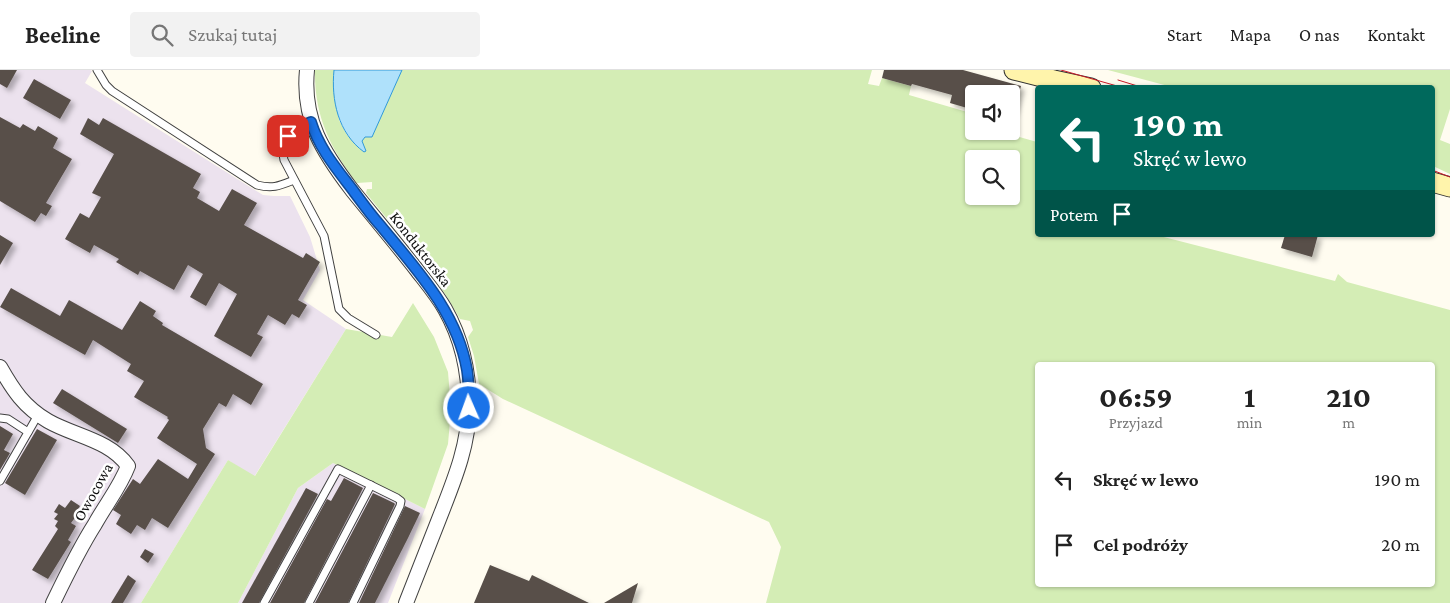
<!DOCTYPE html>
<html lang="pl">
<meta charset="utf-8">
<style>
body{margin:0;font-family:"Crimson Pro",serif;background:#f2f2f2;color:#222;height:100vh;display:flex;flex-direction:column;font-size:19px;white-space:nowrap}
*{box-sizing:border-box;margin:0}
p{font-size:16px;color:#767676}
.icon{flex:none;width:28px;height:28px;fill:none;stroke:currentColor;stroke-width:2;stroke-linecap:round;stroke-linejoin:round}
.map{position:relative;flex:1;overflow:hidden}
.drawer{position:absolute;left:1035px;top:292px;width:400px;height:225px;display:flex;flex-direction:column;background:#fff;border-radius:5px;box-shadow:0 1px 4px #0004}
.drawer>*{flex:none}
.banner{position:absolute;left:1035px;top:15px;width:400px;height:152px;border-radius:5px;box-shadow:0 1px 4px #0004;background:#00695c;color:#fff;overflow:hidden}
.controls{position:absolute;left:965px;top:15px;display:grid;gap:10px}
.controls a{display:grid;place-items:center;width:55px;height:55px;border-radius:5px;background:#fff;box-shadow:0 1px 4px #0004;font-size:25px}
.pin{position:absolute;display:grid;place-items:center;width:42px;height:42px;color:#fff;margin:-21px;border-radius:10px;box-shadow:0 2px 8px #0006}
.me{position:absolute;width:55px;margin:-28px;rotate:358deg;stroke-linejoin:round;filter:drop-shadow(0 0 4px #0008)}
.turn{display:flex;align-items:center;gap:18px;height:105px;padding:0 15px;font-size:22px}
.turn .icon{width:65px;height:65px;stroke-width:2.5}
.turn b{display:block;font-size:35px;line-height:42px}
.then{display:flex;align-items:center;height:48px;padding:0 15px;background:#0003;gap:10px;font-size:19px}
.eta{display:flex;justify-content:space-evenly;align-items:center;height:85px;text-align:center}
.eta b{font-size:30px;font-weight:700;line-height:35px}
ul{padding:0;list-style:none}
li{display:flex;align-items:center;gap:15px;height:65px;padding:0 15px}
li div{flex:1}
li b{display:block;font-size:19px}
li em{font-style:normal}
header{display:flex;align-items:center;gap:30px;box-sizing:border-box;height:70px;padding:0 25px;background:#fff;border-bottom:1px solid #e0e0e0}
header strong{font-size:24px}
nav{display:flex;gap:28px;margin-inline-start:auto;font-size:18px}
.search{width:350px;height:45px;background:#f2f2f2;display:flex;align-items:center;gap:12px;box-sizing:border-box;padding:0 18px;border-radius:5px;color:#767676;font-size:19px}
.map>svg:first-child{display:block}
.industrial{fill:#ece2ee}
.green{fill:#d4edb5;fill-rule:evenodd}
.water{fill:#afe1fb;stroke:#3099d9}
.building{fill:#584f4a;filter:url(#shadow)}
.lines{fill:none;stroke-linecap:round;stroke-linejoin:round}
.lane-casing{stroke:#414141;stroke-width:9}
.street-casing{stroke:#414141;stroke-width:16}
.secondary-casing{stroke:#303030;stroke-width:21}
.lane{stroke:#fff;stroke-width:7}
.street{stroke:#fff;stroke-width:14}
.secondary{stroke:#fff4ab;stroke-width:19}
.tram{stroke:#cb1926;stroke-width:1}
.route-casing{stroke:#114b97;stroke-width:12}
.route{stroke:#1a73e8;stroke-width:9}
.labels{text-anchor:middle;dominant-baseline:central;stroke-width:5;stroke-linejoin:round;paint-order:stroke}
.street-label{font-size:16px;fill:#0e0e0e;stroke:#fff}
</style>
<header>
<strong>Beeline</strong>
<div class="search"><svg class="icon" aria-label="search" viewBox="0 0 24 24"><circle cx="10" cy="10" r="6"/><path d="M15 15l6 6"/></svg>Szukaj tutaj</div>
<nav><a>Start</a><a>Mapa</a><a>O nas</a><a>Kontakt</a></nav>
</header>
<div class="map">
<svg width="1450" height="533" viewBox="0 0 1450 533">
<defs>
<filter id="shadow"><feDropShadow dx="4" dy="4" stdDeviation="2.5" flood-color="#0004"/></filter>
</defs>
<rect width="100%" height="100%" fill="#fffcf0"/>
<g class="industrial">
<path d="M0 0H90L92 1 85 13 250 117 263 125 274 126H290L310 167 320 200 303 230 346 259 254 407 228 390 141 533H0Z"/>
<path d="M333 393 425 439 388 533H238L298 418Z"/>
</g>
<g class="green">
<path d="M315 0H334L339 50 347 65 361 71 365 67 372 66 402 0H872L868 14 879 16 882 8 911 16 909 25 974 44V61H1009V64L1037 72 1038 165H1156L1335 211 1338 204 1347 212 1450 240V533H766L781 477 769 452 503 329 479 314 474 286 468 267 473 260 470 251 460 249C435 203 399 164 366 123L367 119H372V112L357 113C330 78 314 45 315 0ZM974 89H1011V126H974ZM1038 295H1432V515H1038Z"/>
<path d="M1108 0H1450V39L1440 70 1450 74V104L1433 96 1432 18 1172 17Z"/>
<path d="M413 233 434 267 448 302 451 339 448 374 425 439 333 393 298 418 238 533H141L228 390 255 406 346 259 392 267Z"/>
</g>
<path class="water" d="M334 0H402L372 67H365L362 71 366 81 364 82C338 63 331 30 334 0Z"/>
<g class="building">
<path d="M0 0H17L7 18 0 14Z"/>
<path d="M884 0H963L1021 16 1014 41H1011V24H974V40L950 33 952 25 912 14 911 16 882 8Z"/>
<path d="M34 9 71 30 60 49 23 28Z"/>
<path d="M0 47 20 58 23 54 35 61 38 56 58 68 53 78 72 89 46 133 52 136 46 146 41 143 35 152 0 131Z"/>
<path d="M88 48 99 55 103 48 201 104 193 118 200 122 197 128 219 141 232 119 257 133 244 155 303 188 306 183 320 192 298 230 307 235 299 248 292 244 285 255 268 245 257 264 263 267 251 287 214 266 237 224 219 213 206 236 190 227 203 204 188 195 174 220 140 201 138 205 116 192 119 189 94 175 90 183 65 169 80 143 89 148 101 127 92 123 114 84 80 64Z"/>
<path d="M0 165 13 173 0 195Z"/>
<path d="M1285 165H1318L1312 187 1281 178Z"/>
<path d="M11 218 60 246 69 230 122 260 140 231 156 241 153 246 163 253 162 255 263 314 251 335 233 324 226 337 219 333 203 359 206 378 215 384 168 458 152 448 145 460 137 455 131 464 116 454 121 445 113 440 133 409 140 414 158 389 188 409 197 394 157 368 169 350 167 348 168 347 134 327 144 311 127 301 131 294 93 270 85 285 0 237Z"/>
<path d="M62 319 127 359 118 373 53 333Z"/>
<path d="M0 356 13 364 4 380 10 383 0 400Z"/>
<path d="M37 359 57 370 25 425 5 413Z"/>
<path d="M344 408 363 418 304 533H270L327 429 331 431Z"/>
<path d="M306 418 318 424 259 533H242Z"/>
<path d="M373 423 394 433 395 434 348 533H315Z"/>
<path d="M71 430 80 436 75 444 77 445 71 453 76 456 68 470 71 472 48 509 32 500 58 459 55 456 58 451 54 449 58 444 54 442 59 434 65 438Z"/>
<path d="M405 436 420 443 408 468 375 533H359Z"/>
<path d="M145 479 154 484 148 493 140 487Z"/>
<path d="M490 495 529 511 532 505 589 533H474Z"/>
<path d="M128 505 136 511 123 533H111Z"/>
<path d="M638 513 632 533H604Z"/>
</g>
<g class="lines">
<defs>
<g id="lane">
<path d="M97 0 106 15 112 21 257 115C273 119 279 116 294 110"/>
<path d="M311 52C293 59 279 68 284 90L324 166 339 239 348 248 376 265"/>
<path d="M0 348 8 349 28 362"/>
<path d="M0 411 38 345"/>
<path d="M264 533 338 399 397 428 401 431 400 436 353 533"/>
<path d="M309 533 371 415"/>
</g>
<g id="street">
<path d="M307 0C302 50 323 82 352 120 373 146 395 172 416 199 426 212 437 225 445 239 462 269 469 302 469 336 469 376 453 413 439 449 428 477 417 505 406 533"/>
<path d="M0 297C13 320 24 337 48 351 74 366 110 370 128 396 120 417 106 434 95 454 79 479 66 506 53 533"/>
</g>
<g id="secondary">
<path d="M1014 0 1054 10 1091 18"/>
<path d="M1432 112 1450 117"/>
</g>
</defs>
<use href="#lane" class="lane-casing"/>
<use href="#street" class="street-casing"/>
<use href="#secondary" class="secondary-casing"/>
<use href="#lane" class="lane"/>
<use href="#street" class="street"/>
<use href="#secondary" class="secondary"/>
<g class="tram">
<path d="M1061 0 1124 18"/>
<path d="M1118 10 1144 18"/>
<path d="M1432 100 1450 107"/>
</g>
</g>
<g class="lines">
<defs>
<path id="route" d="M288 66 295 59 311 52C319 78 336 98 352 119 361 131 370 144 380 155 416 199 457 242 467 300 469 312 469 325 469 338"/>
</defs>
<use href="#route" class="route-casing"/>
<use href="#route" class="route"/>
</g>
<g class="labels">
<g class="street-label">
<text transform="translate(421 179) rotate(52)">Konduktorska</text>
<text transform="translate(93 422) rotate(-61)">Owocowa</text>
</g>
</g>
</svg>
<div class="controls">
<a><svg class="icon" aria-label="sound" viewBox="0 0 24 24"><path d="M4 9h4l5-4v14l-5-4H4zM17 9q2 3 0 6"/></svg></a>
<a><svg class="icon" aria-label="search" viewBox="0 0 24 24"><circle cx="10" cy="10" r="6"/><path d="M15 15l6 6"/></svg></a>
</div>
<div class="pin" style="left:288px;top:66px;background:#d93025"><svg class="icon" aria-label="arrive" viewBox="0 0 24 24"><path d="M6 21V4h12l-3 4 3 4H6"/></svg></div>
<svg class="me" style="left:469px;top:338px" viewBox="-20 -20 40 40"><circle r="17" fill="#1a73e8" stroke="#fff" stroke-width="3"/><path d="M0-11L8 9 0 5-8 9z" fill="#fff"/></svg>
<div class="banner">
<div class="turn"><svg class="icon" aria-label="left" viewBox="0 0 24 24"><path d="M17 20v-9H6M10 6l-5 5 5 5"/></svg><div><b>190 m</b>Skręć w lewo</div></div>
<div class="then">Potem<svg class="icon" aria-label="arrive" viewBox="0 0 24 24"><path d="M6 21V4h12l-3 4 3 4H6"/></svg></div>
</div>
<section class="drawer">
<div class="eta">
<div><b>06:59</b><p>Przyjazd</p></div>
<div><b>1</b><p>min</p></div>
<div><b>210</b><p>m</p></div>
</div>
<ul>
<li><svg class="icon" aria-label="left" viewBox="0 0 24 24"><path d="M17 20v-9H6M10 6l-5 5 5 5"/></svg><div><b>Skręć w lewo</b></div><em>190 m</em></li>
<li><svg class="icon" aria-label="arrive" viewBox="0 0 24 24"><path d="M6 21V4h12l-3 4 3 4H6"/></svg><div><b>Cel podróży</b></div><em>20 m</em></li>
</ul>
</section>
</div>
